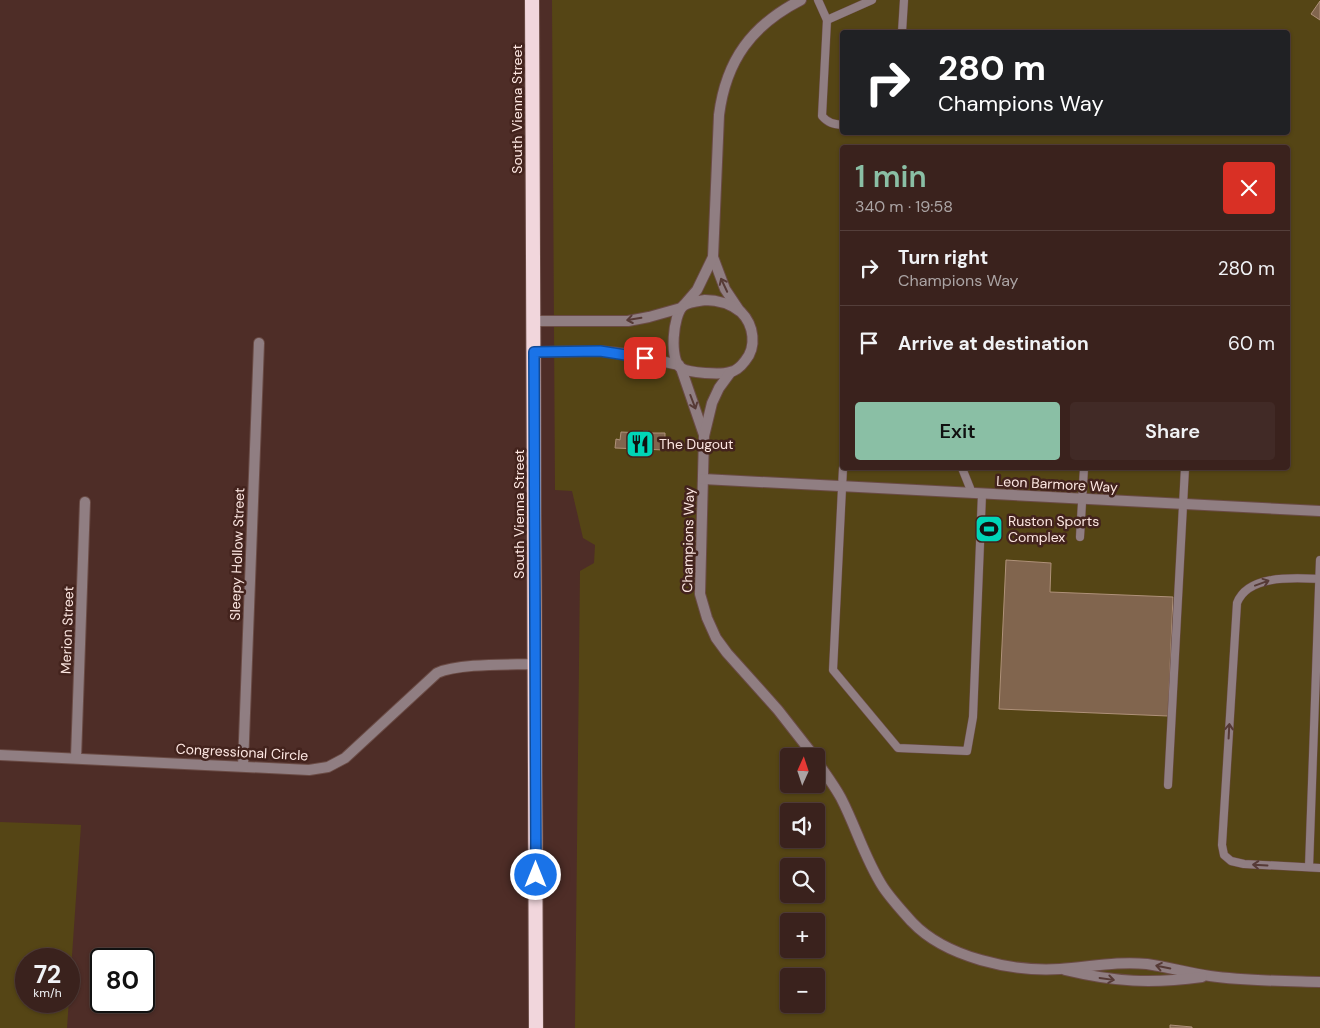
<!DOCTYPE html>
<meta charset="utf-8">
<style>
body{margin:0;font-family:"DM Sans",sans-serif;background:#412a26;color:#f1f3f6;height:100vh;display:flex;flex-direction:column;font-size:19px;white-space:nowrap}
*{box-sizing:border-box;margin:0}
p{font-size:16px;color:#aba4a4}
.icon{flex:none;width:28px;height:28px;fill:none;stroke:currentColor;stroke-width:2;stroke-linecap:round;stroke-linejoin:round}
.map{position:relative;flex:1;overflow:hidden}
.drawer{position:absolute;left:840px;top:145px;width:450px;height:325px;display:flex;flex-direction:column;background:#3a221d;border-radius:5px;box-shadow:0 1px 4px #0004,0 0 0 1px #543f3b}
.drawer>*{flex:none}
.guide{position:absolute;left:840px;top:30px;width:450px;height:105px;border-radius:5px;box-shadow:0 1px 4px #0004,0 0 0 1px #543f3b;background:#202124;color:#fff;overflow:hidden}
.needle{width:32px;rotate:3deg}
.buttons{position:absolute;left:780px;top:748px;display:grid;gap:10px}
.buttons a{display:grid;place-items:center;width:45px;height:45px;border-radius:5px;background:#3a221d;box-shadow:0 1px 4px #0004,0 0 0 1px #543f3b;font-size:25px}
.speed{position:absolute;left:15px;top:948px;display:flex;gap:10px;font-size:25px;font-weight:700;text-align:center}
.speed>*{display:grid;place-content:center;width:65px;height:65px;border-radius:50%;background:#3a221d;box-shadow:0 1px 4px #0004,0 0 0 1px #543f3b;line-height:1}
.speed small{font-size:12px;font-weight:400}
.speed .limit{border:2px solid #111;border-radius:8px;background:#fff;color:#111}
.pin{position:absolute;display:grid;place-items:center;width:42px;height:42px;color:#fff;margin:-21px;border-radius:10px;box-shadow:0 2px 8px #0006}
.me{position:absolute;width:55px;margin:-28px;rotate:0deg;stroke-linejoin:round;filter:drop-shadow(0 0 4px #0008)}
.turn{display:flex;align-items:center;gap:18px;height:105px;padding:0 15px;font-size:22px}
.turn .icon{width:65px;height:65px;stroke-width:2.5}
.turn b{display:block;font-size:35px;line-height:42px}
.round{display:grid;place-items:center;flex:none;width:52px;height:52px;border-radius:5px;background:#412a26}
.summary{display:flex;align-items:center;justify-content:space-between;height:85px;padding:0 15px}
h1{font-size:30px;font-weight:600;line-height:38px;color:#8abfa5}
.button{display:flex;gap:10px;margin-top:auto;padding:10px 15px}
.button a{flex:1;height:58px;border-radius:5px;background:#8abfa5;color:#111;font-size:20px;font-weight:600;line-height:58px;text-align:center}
.button a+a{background:#412a26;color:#f1f3f6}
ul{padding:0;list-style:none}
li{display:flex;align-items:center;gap:15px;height:75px;padding:0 15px;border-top:1px solid #543f3b}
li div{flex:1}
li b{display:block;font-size:19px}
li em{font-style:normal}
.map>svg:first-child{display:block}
.green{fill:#554515;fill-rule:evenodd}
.building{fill:#81654e;stroke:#af9179}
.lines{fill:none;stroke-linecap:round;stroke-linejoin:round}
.service-casing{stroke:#6a4b45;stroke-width:9}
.minor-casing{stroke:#6a4b45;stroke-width:12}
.trunk-casing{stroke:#6a4b45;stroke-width:16}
.service{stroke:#907e82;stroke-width:8}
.minor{stroke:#907e82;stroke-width:10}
.trunk{stroke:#f1d6dc;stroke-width:14}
.oneway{stroke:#563a36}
.route-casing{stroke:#114b97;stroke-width:12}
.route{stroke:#1a73e8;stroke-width:9}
.labels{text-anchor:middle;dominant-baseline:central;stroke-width:5;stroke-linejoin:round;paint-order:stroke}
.street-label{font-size:14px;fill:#fde7e2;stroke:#43231d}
.poi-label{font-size:14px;fill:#fde7e2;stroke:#43231d;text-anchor:start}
</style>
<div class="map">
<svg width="1320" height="1028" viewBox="0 0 1320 1028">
<rect width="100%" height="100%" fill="#4e2d27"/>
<g class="green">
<path d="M552 0H1320V1028H575L580 571 594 563 595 545 583 538 572 491 555 490ZM842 32H1288V132H842ZM842 148H1288V468H842ZM789 756H816V784H789ZM789 811H816V839H789ZM789 866H816V894H789ZM789 921H816V949H789ZM789 976H816V1004H789Z"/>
<path d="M0 822 81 825 67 1028H0ZM26 959H69V1001H26Z"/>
</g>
<g class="building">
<path d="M1320 1V20L1311 14Z"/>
<path d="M643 431H648V433H665V450L615 448 616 439 620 440 621 432 643 433Z"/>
<path d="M1006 560 1051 563 1050 592 1173 597 1168 716 999 709Z"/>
<path d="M1170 1025 1192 1027V1028H1170Z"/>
</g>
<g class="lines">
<defs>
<g id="service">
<path d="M818 0 827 20 822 116C828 123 833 124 842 125"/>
<path d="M827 20 872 0"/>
<path d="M902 32 904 0"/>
<path d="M843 468 833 670 898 748 967 751 973 717 982 494"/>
<path d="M962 468 972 493"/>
<path d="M1080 537 1084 468"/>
<path d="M1320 579C1295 578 1248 574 1237 603L1222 845 1224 855 1231 861 1244 864 1320 868"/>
<path d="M1168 785 1185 468"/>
<path d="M1309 867 1320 560"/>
</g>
<g id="minor">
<path d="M713 257 725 289 739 310"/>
<path d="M705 300C717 300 731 304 741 312 754 325 757 347 745 361 742 365 736 371 730 372 721 375 689 373 681 368 669 360 673 315 683 306 688 302 699 301 705 300Z"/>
<path d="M684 305 697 290 713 257 719 115C726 60 752 25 801 0"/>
<path d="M534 321H628L649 317 681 308"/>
<path d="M534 352 600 351 628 354 679 365"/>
<path d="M681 368 704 435"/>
<path d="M730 373 719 388 712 403 704 436 700 594 707 618 716 638 727 653 778 710 814 756"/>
<path d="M703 479 1320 511"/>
<path d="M0 755 309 770 328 767 345 758 437 673C459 663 511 665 536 664"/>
<path d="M76 758 85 502"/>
<path d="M816 760C824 772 834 785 841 798 856 827 865 859 883 887 891 899 902 911 912 922 946 958 1013 972 1060 969 1090 967 1117 961 1147 964 1168 967 1189 973 1210 976 1246 981 1284 981 1320 982"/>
<path d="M243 766 259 343"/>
<path d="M1065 970C1115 982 1151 984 1202 977"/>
</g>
<path id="trunk" d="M532 0 536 1028"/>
</defs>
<use href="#service" class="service-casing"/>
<use href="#minor" class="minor-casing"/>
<use href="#trunk" class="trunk-casing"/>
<use href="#service" class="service"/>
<use href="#minor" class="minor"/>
<use href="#trunk" class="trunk"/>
</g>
<defs><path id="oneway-shaft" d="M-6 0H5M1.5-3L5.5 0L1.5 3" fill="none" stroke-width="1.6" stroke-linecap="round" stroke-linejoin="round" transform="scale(1.25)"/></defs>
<g class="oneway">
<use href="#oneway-shaft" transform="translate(724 285) rotate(-115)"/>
<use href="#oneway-shaft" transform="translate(634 319) rotate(171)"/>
<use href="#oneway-shaft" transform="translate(693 402) rotate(69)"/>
<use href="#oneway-shaft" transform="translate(1262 583) rotate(-20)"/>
<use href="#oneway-shaft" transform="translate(1229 731) rotate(-87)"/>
<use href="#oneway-shaft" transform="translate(1260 865) rotate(-177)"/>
<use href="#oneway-shaft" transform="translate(1163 967) rotate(-169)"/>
<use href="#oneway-shaft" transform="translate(1107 979) rotate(8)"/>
</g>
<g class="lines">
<defs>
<path id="route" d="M536 875 534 352 600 351 645 358"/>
</defs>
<use href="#route" class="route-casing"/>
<use href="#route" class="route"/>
</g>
<defs>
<symbol id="restaurant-square" viewBox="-11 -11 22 22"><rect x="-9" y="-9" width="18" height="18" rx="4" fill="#00d5b7" stroke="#43231d"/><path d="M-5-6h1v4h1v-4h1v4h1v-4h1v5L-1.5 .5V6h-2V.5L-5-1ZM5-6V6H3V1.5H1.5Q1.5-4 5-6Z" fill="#111"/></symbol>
<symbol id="stadium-square" viewBox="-11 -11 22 22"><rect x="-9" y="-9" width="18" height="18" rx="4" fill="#00d5b7" stroke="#43231d"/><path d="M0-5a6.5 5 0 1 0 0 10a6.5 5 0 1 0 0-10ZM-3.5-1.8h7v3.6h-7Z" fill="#111"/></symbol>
</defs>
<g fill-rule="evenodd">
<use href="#restaurant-square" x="624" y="428" width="32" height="32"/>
<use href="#stadium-square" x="973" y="513" width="32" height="32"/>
</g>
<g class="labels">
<g class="street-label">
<text transform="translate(517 109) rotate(-90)">South Vienna Street</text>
<text transform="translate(1057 484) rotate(3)">Leon Barmore Way</text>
<text transform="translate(519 514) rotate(-90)">South Vienna Street</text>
<text transform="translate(688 540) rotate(-89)">Champions Way</text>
<text transform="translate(237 554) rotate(-88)">Sleepy Hollow Street</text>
<text transform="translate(67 630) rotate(-88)">Merion Street</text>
<text transform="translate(242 752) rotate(3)">Congressional Circle</text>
</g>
<g class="poi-label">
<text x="659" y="444">The Dugout</text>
<text x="1008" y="521">Ruston Sports<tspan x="1008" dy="16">Complex</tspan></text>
</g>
</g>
</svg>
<div class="buttons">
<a><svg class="needle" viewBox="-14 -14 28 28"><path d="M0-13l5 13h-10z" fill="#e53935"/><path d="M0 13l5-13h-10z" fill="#aba4a4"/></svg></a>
<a><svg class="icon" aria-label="sound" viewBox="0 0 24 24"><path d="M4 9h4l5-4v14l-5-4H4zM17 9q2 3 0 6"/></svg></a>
<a><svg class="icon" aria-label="search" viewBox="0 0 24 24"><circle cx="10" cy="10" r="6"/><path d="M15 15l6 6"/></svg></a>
<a>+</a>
<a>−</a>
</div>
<div class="speed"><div>72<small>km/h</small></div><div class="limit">80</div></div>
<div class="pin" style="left:645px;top:358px;background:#d93025"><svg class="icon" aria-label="arrive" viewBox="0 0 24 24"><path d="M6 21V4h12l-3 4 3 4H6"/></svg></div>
<svg class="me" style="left:536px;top:875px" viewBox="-20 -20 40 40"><circle r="17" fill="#1a73e8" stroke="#fff" stroke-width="3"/><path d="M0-11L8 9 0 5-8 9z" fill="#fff"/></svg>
<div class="guide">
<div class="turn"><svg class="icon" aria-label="right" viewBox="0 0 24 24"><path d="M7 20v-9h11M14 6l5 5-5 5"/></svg><div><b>280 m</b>Champions Way</div></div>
</div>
<section class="drawer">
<div class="summary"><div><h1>1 min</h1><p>340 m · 19:58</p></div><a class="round" style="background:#d93025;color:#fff"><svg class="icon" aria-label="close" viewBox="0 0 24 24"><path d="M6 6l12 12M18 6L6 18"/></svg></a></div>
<ul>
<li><svg class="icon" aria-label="right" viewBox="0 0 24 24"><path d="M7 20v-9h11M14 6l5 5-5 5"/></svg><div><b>Turn right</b><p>Champions Way</p></div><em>280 m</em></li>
<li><svg class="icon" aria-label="arrive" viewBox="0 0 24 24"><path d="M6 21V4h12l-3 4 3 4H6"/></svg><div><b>Arrive at destination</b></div><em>60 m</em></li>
</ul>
<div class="button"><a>Exit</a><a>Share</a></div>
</section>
</div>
